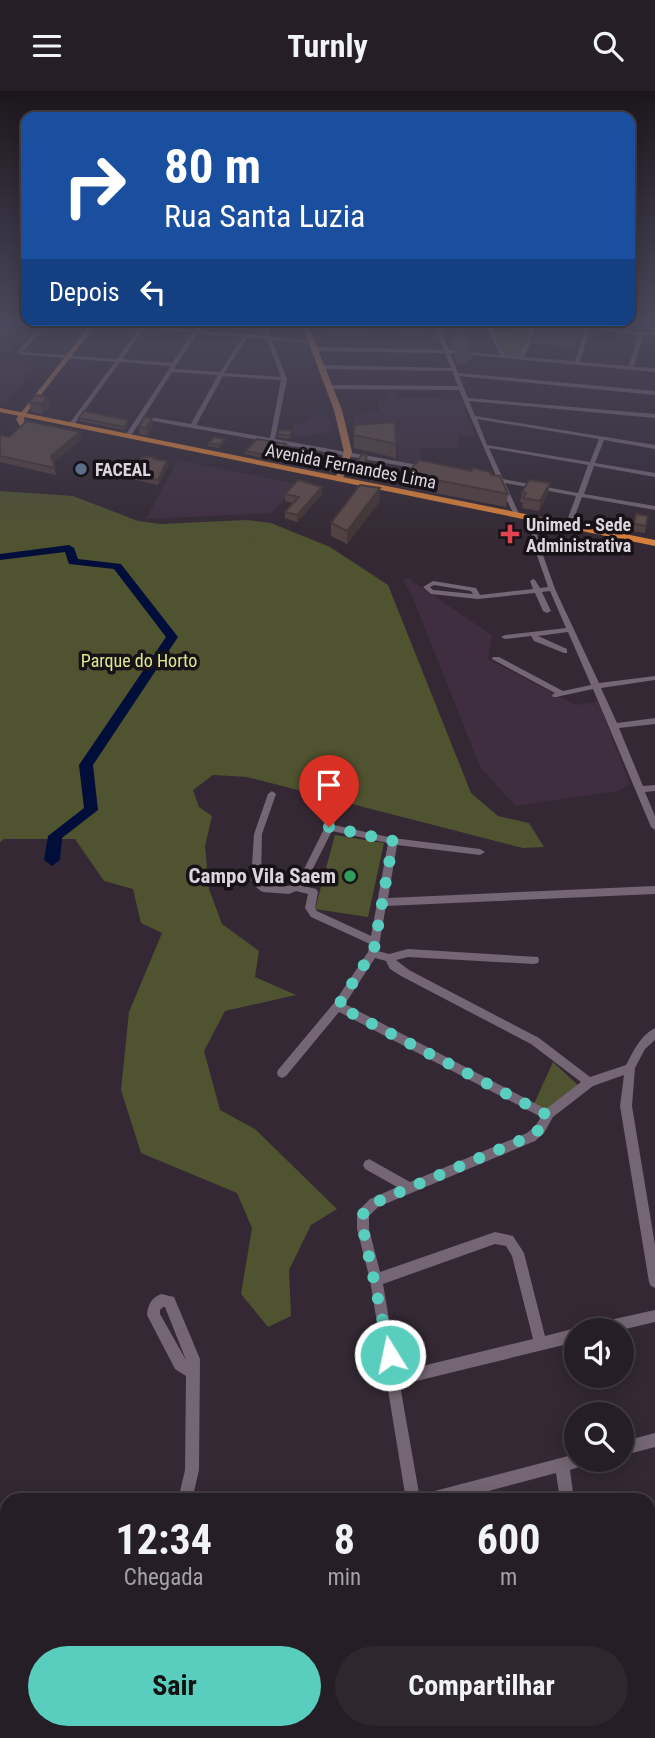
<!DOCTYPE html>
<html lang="pt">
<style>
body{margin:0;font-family:"Roboto Condensed",sans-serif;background:#2e272e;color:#f1f3f6;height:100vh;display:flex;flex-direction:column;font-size:26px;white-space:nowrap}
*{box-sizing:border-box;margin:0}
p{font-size:23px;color:#a4a2a7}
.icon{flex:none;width:38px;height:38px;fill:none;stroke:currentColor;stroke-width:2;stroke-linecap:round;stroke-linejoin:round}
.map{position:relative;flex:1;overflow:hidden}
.side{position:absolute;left:0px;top:1402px;width:656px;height:247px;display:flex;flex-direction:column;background:#261e26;border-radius:21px 21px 0 0;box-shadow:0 4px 18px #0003,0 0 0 2px #423c43}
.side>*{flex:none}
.banner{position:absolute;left:21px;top:21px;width:614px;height:214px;border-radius:14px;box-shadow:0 4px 18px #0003,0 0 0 2px #423c43;background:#1a4fa0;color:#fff;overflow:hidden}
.controls{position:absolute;left:564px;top:1227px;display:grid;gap:14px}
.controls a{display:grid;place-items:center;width:70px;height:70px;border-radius:50%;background:#261e26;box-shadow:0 4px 18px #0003,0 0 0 2px #423c43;font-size:35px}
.pin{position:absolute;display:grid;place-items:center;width:60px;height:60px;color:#fff;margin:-72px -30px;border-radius:50% 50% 50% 0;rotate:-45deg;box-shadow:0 0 7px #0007}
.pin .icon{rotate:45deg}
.me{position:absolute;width:77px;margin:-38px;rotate:350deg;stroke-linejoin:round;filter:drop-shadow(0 0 5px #0008)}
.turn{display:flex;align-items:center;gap:24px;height:147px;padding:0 28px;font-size:32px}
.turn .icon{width:91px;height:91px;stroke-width:2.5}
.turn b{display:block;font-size:49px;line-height:60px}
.then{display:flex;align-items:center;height:66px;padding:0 28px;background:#0003;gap:14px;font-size:26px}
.eta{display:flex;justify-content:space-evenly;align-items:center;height:119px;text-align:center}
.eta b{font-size:42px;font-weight:700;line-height:49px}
.button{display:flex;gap:14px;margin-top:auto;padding:14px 28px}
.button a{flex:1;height:80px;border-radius:42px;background:#59cebe;color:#111;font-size:28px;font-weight:700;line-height:80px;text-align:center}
.button a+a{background:#2e272e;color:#f1f3f6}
header{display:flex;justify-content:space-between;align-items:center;height:91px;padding:0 28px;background:#261e26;font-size:32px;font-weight:700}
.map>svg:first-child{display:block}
.built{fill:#3e2e3f}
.green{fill:#50532f}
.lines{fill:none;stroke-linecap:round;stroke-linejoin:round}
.river{fill:#010e39;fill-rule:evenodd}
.minor{fill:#746674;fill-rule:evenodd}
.major{fill:#b27751;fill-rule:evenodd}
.highway{fill:#dc8239;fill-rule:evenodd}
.wall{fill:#524140}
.shaded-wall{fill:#423534}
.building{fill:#5f4c4a;stroke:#423534;stroke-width:2}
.route{stroke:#59cebe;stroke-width:12;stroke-dasharray:0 21.6}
.service-dot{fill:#5c6f8a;stroke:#171218;stroke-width:2.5}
.health-dot{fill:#e0444e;stroke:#171218;stroke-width:2.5}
.leisure-dot{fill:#2e9e5b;stroke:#171218;stroke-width:2.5}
.labels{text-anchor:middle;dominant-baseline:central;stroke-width:7;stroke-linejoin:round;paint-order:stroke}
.far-street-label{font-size:18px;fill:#ddd5dd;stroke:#171218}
.far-poi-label{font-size:18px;font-weight:bold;fill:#ddd5dd;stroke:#171218;text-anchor:start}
.far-park-label{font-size:18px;fill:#dfe88b;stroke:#171218}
.poi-label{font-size:21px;font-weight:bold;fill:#ddd5dd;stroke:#171218;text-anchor:end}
</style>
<header><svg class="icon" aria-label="menu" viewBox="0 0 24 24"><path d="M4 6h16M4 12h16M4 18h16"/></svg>Turnly<svg class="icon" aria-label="search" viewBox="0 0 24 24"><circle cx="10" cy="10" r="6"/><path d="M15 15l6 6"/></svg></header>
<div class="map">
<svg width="655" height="1647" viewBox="0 0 655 1647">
<rect width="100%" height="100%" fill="#332833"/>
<g class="built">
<path d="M0 229H46L18 262 33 266 25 275H36L5 312 0 311Z"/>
<path d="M389 299H396L397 307H443L445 310 462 311 475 346 458 345V357H421L419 376 399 370 395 339H353L352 337 354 323 380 321 378 307H388Z"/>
<path d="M328 325 333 341 294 346 293 332H304L309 326Z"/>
<path d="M178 369 297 393 272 422 146 428Z"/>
<path d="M408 487 492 544 488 568 576 614 598 610 630 693 618 700 515 715 480 676 412 505 403 489Z"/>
</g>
<g class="green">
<path d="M531 238 525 264 521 267 506 265 494 239Z"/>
<path d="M0 400 73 405 138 430 161 433 247 429 271 432 330 456 388 494 471 702 498 725 529 732 544 756 523 757 247 686 213 684 193 699 199 716 212 725 205 755 209 798 222 833 259 860 255 886 296 904 225 920 204 960 220 1019 255 1038 337 1118 311 1134 289 1179 291 1225 268 1236 241 1203 252 1137 237 1102 141 1062 121 999 129 921 162 842 141 832 133 798 104 790 75 748H4L0 751Z"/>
<path d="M335 744 384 752 368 826 315 818Z"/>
<path d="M553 971 580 996 542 1022 533 1015Z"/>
</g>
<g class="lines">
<path class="river" d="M69 454 74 457 78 468 121 473 178 546 93 674 98 719 62 747 60 769 52 775 44 769 48 745 84 717 79 674 166 546 114 478 69 473 65 461 0 469V463Z"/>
<g class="minor">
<path d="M47 229H52L23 261 117 268 139 237 61 229H82L141 234 145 232 147 233 146 235 194 239 200 229H205L199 240 266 245 260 229H264L271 246 314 251 312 252 272 249 287 288 275 348 424 375 427 377 424 379 142 328 130 346H126L125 345 171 275 120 271 73 335H69V333L115 271 17 263V261ZM144 238 192 242 172 272 122 268ZM197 242 243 246 220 281 174 278ZM247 247 267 248 281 286 224 282ZM172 281 218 284 191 333 144 325ZM223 285 281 289 270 347 196 334Z"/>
<path d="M432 229H436L449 259 500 264 483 229H488L505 264 519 265 526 253 533 229H537L530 253 524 266 575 270 585 238 562 234 563 229H567L568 233 624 239 628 229H632L629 240 651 242 655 237V244H643L634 276 655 277V281L450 262 458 282 655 300V304L459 285 468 307 655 323V327L469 310 475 325 655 354V358L604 349 595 372 655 382V386L594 375 584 403 655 415V419L582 406 571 435 568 437 565 435 576 405 505 392 520 425 515 426 498 391 488 388 491 386 497 387 459 299 330 298 327 296 330 294 458 295 452 280 322 278 319 276 322 274 451 277 445 262 315 260 312 258 315 256 444 259ZM590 238 638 244 629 275 580 271ZM477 328 599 348 590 371 487 354ZM489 357 588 374 578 402 503 388Z"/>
<path d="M534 436 537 438 538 450 555 498 599 592 655 585V589L601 597 617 632 655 627V633L619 637 643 695 655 694V700L645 701 655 725V739L651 736 593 598 556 606H553L552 604 555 602 492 568 493 566H499L563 600 591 594 568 541 538 545 567 558V562H564L534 550 531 545 505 548 501 546 505 544 566 537 550 500 542 501 551 520 547 522 543 520 535 502 478 508 431 503 423 496 433 490 476 497 480 504 533 498 530 490 533 488 535 489 540 497 548 496 532 450 531 438ZM434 494 471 500 473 503 433 499 430 496Z"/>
<path d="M272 700 276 703 262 743 261 788 266 794 288 795 297 792 325 736 328 720 332 717 336 720 334 734 393 747 480 758 485 761 480 764 397 754 388 807 655 795V803L386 815 378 860 389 863 408 858 538 866 539 869 538 872 534 873 408 866 396 869 409 879 539 947 590 986 626 974C634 959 640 945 655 937V949L645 958 635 977 632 1015 655 1154V1197L651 1195 649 1191 620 1015 624 984 593 995 553 1026 544 1042 535 1050 378 1116 369 1125V1138L380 1181 495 1141 513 1145 524 1162 545 1245 576 1237 580 1239H576V1251L400 1294 420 1408 422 1404 427 1402 576 1363V1368H590L588 1373 570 1379 574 1409H560L556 1382 455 1409H406L370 1189 357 1138V1123L359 1119 370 1108 397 1096 365 1078 363 1074 365 1070 369 1068 410 1091 527 1042 536 1034 541 1026 339 921 286 985 282 987 278 985 277 982 278 979 334 912 368 861 370 853 311 826 305 817 308 803 296 800 289 803 263 801C258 799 254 794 251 789L254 743 268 703ZM332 740 388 752 371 845 317 820 315 817 318 801 316 798 304 795ZM375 867 386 870 390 878 401 885 531 953 581 991 546 1018 345 913ZM495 1153 506 1155 512 1165 533 1248 398 1281 383 1193Z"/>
<path d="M161 1203 174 1206 200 1268 199 1379 192 1409H178L185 1379 186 1285 175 1278 147 1224C148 1214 151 1207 161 1203ZM163 1216H165L186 1269 160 1223V1219Z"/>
<path d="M655 1219V1231L621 1239H589L591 1234 596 1232Z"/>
<path d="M655 1342V1356L621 1365V1351Z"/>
<path d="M183 1642H199L200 1647H184Z"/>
<path d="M444 1642H460L461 1647H445Z"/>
<rect x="592" y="1642" width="16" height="5"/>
</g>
<g class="major">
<path d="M94 229H100L25 324 24 328 26 335H20L16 328 20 323Z"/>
<path d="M300 229H306L342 319 352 361 342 390 335 388 344 361 334 319Z"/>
</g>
<path class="highway" d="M0 317 655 449V455L0 321Z"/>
</g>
<g class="wall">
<path d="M0 229H18L10 261 0 262Z"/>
<path d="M328 229H363L361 245 328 241Z"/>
<path d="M403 229H425L424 243 403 242Z"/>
<path d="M578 238 574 257 533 253 535 241Z"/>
<path d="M452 244 470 249 469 258 453 257 452 253Z"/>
<path d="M456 257 473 261 472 269H469L467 273 457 272 455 266Z"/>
<path d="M29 311 50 316 42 323 31 321Z"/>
<path d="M79 327 128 329V332L125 339 80 330Z"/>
<path d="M153 333 147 344 140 343 139 336Z"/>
<path d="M354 334 396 353V367L354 357Z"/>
<path d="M292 340V343L290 348 278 346V343Z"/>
<path d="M80 341 81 348 53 372 56 384 0 371V344L9 346Z"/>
<path d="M225 348V351L219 357 208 355V352Z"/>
<path d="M286 353V356L282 365 277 364 272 369 245 363V360Z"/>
<path d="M367 364V370L363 384 354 382V376Z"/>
<path d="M155 369 167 370 168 375 158 394 132 388 131 384Z"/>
<path d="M406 383 491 384 508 403 506 416 406 396Z"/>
<path d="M550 392 548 402 539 420 522 417 523 412 520 411 522 401Z"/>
<path d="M322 396V403L297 431 285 427V421L293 412 285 410V403Z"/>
<path d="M380 397V410L347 453 331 445V432Z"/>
<path d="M636 423 646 435 645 442 632 440Z"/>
</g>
<g class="shaded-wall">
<path d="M13 229H18L10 261 8 249Z"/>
<path d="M361 229H363V231L361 245Z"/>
<path d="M48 306 50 316 42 323 40 313Z"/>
<path d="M152 327 153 333 147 344 146 337Z"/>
<path d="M80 341 81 348 53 372 51 365Z"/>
<path d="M225 348V351L219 357V354Z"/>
<path d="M367 364V370L363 384V378Z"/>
<path d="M167 370 168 375 158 394V389Z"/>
<path d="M550 392 548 402 539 420 540 410Z"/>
<path d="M322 396V403L297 431V424Z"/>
<path d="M380 397V410L347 453V440Z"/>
</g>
<g class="building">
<path d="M0 229H13L8 249 0 250Z"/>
<path d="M537 233 578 238 576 245 535 241Z"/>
<path d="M452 244 468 245 470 249 453 248Z"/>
<path d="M456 257 473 261 470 260 468 264 458 263Z"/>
<path d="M36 304 48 306 40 313 29 311Z"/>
<path d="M84 320 128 329 124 336 79 327Z"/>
<path d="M144 326 152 327 146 337 139 336Z"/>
<path d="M27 330 80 341 51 365 55 377 0 365V344L9 346Z"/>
<path d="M395 331 396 353 354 344V334Z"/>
<path d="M279 339 292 340 290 345 278 343Z"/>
<path d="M214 346 225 348 219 354 208 352Z"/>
<path d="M257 348 286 353 282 362 276 360 272 365 245 360Z"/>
<path d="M362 363 367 364 363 378 354 376Z"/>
<path d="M143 366H155L154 368 167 370 158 389 131 384Z"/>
<path d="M419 369 471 380 473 377 490 381 491 384 500 385 508 403 406 383Z"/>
<path d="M298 389 322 396 297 424 285 421 299 406 285 403Z"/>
<path d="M529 389 550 392 540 410 523 407 526 402 522 401Z"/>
<path d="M360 394 380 397 347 440 331 432Z"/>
<path d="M636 423 648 425 646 435 634 433Z"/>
</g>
<linearGradient id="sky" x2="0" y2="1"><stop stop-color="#1c161c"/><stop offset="0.5" stop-color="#4a485b"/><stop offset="1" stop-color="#4a485b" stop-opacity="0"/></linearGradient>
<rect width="655" height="460" fill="url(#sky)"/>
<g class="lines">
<path class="route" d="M329 736 393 750 374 858 338 915 547 1024 540 1038 531 1045 374 1112 363 1123V1138L390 1264"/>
</g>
<circle class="service-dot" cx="81" cy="378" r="7"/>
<path class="health-dot" d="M506.5 432.5h7v7h7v7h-7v7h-7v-7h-7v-7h7z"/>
<circle class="leisure-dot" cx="350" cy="785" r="7"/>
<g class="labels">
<g class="far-street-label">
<text transform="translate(351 375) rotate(11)">Avenida Fernandes Lima</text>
</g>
<g class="far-poi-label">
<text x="95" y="378">FACEAL</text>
<text x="526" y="433">Unimed - Sede<tspan x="526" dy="21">Administrativa</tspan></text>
</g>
<g class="far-park-label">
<text x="139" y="569">Parque do Horto</text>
</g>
<g class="poi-label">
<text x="336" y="785">Campo Vila Saem</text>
</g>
</g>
</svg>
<div class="controls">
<a><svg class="icon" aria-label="sound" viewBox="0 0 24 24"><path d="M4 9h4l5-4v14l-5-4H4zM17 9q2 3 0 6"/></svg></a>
<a><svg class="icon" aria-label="search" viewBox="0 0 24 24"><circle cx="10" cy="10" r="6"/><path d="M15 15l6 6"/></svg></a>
</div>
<div class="pin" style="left:329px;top:736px;background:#d93025"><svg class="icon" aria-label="arrive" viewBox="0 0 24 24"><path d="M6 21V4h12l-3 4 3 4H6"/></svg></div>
<svg class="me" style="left:390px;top:1264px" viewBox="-20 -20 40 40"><circle r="17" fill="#59cebe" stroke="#fff" stroke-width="3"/><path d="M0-11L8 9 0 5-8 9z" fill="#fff"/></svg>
<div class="banner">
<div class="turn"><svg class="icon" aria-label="right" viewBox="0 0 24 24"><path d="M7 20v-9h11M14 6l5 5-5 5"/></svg><div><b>80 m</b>Rua Santa Luzia</div></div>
<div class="then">Depois<svg class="icon" aria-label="left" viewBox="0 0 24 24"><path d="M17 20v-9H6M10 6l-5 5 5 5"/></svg></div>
</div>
<section class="side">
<div class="eta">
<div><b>12:34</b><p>Chegada</p></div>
<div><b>8</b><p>min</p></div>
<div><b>600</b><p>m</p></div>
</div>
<div class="button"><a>Sair</a><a>Compartilhar</a></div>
</section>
</div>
